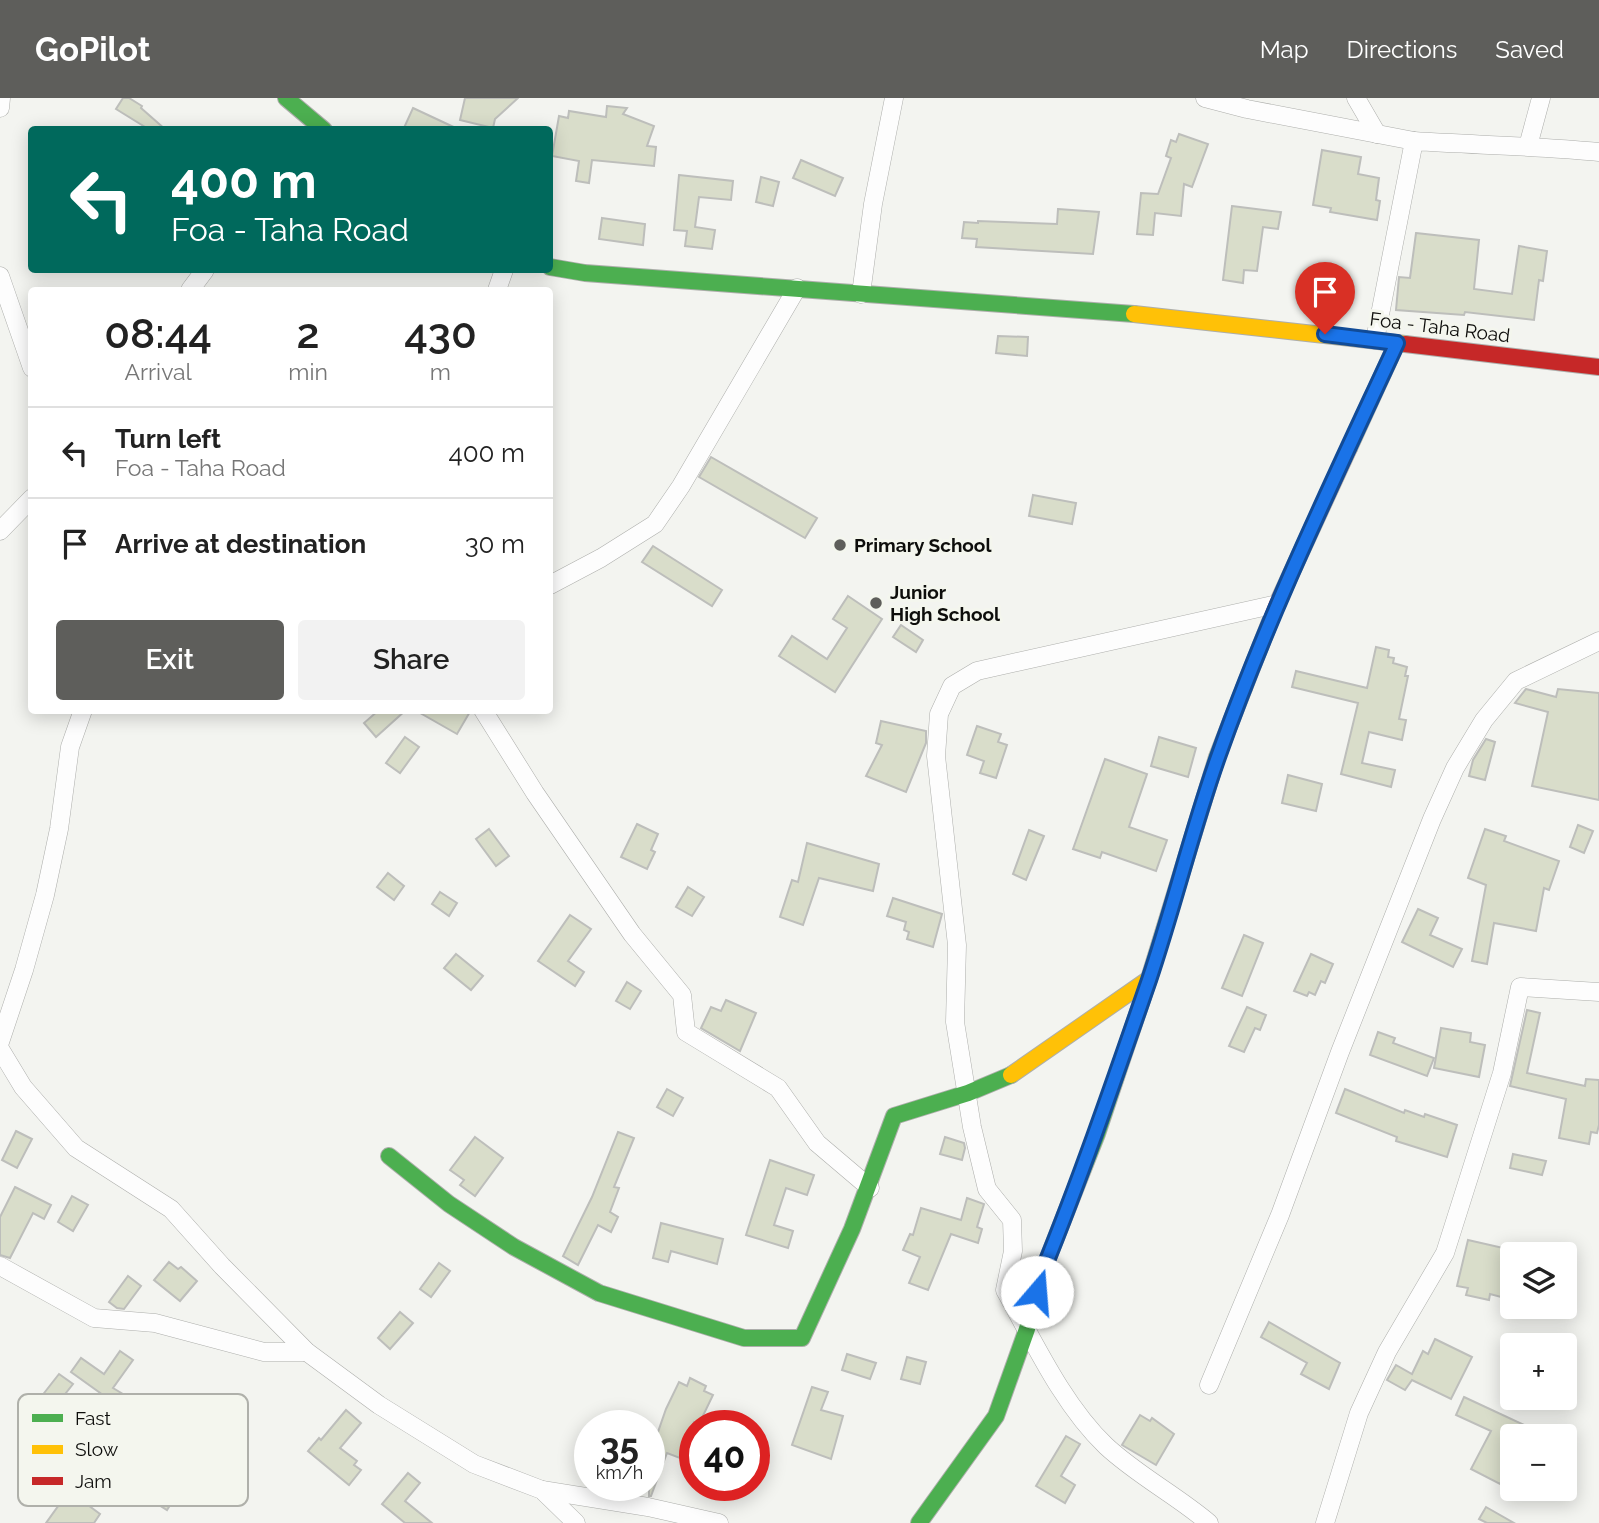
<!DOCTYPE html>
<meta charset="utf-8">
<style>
body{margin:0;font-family:Raleway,sans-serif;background:#f2f2f2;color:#222;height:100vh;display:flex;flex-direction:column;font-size:26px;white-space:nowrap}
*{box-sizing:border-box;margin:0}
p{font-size:23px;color:#767676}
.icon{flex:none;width:38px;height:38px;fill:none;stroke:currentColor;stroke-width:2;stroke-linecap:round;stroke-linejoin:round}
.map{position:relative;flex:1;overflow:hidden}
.details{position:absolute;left:28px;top:189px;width:525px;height:427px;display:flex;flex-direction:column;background:#fff;border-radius:7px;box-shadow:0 4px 18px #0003}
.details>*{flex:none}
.guide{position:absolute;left:28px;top:28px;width:525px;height:147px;border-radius:7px;box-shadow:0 4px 18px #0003;background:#00695c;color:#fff;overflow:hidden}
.buttons{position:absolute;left:1500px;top:1144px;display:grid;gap:14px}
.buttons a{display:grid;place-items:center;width:77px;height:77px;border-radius:7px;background:#fff;box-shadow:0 4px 18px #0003;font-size:35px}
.speed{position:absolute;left:574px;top:1312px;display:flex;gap:14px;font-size:35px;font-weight:700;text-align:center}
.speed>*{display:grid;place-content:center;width:91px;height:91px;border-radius:50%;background:#fff;box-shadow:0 4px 18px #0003;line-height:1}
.speed small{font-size:18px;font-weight:400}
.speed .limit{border:10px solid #d22;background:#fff;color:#111}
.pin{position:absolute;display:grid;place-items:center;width:60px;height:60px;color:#fff;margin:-72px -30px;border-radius:50% 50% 50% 0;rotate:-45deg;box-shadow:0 0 7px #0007}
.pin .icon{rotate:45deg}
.me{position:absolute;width:77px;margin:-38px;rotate:18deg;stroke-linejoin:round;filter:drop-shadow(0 0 5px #0008)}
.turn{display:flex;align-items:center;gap:24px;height:147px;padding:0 28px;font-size:32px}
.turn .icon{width:91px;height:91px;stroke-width:2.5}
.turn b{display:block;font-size:49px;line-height:60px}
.eta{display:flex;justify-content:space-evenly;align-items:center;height:119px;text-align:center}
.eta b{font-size:42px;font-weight:600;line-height:49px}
.cta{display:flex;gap:14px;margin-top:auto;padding:14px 28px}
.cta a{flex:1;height:80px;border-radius:7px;background:#5e5e5b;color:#fff;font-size:28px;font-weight:600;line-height:80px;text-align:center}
.cta a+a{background:#f2f2f2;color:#222}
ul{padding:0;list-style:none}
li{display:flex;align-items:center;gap:21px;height:91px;padding:0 28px;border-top:2px solid #e0e0e0}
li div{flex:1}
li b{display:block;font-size:26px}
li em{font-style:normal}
header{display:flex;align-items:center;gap:42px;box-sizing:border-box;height:98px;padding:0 35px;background:#5e5e5b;color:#fff}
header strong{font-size:33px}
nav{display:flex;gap:38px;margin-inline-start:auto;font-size:24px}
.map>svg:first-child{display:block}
.building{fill:#d9ddca;stroke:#bdbebb;stroke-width:2}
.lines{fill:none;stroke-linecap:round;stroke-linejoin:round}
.street-casing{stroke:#adaeab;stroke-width:19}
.fast-casing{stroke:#adaeab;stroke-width:18}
.slow-casing{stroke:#adaeab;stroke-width:18}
.jam-casing{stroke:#adaeab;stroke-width:18}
.street{stroke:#fdfdfd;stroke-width:18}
.fast{stroke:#4caf50;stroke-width:16}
.slow{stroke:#ffc107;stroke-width:16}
.jam{stroke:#c62828;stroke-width:16}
.route-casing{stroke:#114b97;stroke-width:18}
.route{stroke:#1a73e8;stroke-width:12}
.poi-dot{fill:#5e5e5b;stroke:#f4f6ee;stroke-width:2.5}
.labels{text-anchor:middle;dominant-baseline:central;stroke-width:6;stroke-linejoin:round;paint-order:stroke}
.street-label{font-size:19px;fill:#0d0d0b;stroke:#f4f6ee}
.poi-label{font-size:19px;font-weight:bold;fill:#0d0d0b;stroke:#f4f6ee;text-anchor:start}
.key{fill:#f4f6ee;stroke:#afb0aa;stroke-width:2}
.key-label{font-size:19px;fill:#0d0d0b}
</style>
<header>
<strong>GoPilot</strong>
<nav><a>Map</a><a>Directions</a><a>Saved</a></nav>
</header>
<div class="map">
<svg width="1599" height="1425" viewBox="0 0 1599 1425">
<rect width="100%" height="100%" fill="#f3f4f0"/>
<g class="building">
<path d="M123 0H129L142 8 141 10 166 32H150L116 11Z"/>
<path d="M465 0H518L495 21 493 30 460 22Z"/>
<path d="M607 8 627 10 623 16 654 28 647 48 656 49 654 68 592 62 589 85 576 83 579 63 552 58 559 18 568 20 569 13 606 19Z"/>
<path d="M413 10 460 32H403Z"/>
<path d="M1179 36 1208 46 1192 89 1184 86 1181 118 1155 115 1153 137 1137 136 1141 95 1158 96 1171 60 1166 58 1171 42 1176 44Z"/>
<path d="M1322 52 1361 59 1358 76 1379 80 1376 102 1380 103 1377 122 1330 114 1331 110 1313 107Z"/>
<path d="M801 62 843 80 835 98 793 80Z"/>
<path d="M679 77 733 83 731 102 699 99 695 129 715 132 712 151 685 148 687 133 674 132Z"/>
<path d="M761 79 779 84 773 108 756 104Z"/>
<path d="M1232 108 1281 114 1278 131 1263 129 1257 173 1244 172 1243 185 1223 182Z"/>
<path d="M1058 111 1099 114 1093 156 976 149 977 141 962 140 964 124 978 125V123L1057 126Z"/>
<path d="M602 120 645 126 643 147 599 141Z"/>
<path d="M1416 135 1479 142 1474 191 1512 196 1519 148 1547 153 1543 183 1539 182 1534 222 1465 214 1464 217 1396 212 1399 179 1410 180Z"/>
<path d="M998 238 1028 239 1027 258 996 255Z"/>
<path d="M711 359 817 420 805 440 699 379Z"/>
<path d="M1033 397 1076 405 1072 426 1029 418Z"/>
<path d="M653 448 722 492 712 508 642 464Z"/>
<path d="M848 498 882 521 835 594 779 558 792 538 827 561 847 530 833 521Z"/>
<path d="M901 527 923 542 916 554 893 539Z"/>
<path d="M1376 549 1389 552 1388 559 1394 560 1393 565 1407 569 1405 578H1408L1399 621 1406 622 1402 642 1369 634 1362 665 1395 672 1391 689 1341 676 1358 605 1292 589 1296 573 1367 590Z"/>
<path d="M1526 591 1556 599 1558 591 1599 595V702L1532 688 1548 614 1515 605Z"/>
<path d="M379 612H406L376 639 364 625Z"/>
<path d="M415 612H471L457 636Z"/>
<path d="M881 623 926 633V645L906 694 866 678 882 647 876 645Z"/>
<path d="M977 628 1001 636 998 644 1007 647 996 680 980 675 984 663 967 657Z"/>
<path d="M405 639 419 649 400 675 386 665Z"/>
<path d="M1159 639 1196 650 1188 679 1151 668Z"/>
<path d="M1486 641 1495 644 1485 682 1469 678 1473 662Z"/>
<path d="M1105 661 1147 676 1129 729 1167 742 1156 773 1102 754 1100 760 1073 751Z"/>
<path d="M1288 677 1322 686 1316 713 1282 705Z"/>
<path d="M637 726 658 736 651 752 655 754 647 771 621 759Z"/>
<path d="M1578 727 1593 733 1584 755 1570 749Z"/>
<path d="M489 731 509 758 496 768 476 741Z"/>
<path d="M1485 731 1506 738 1504 743 1559 763 1549 792 1544 790 1536 833 1494 825 1487 866 1472 863 1486 787 1468 780Z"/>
<path d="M1029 732 1044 738 1026 782 1013 776Z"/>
<path d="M807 745 879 766 873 793 819 780 803 827 780 819 792 782 798 784Z"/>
<path d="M388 775 404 788 394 802 377 789Z"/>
<path d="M688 789 704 799 692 818 676 809Z"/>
<path d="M440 794 457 805 449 818 432 806Z"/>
<path d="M893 800 942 816 933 849 907 841 909 834 904 832 906 824 887 818Z"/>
<path d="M1418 811 1438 820 1430 837 1462 851 1453 869 1402 844Z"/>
<path d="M570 817 591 831 568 863 584 874 575 888 538 863Z"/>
<path d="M1244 837 1263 845 1242 898 1222 890Z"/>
<path d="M456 856 483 878 471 892 444 870Z"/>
<path d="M1311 856 1333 866 1325 885 1321 883 1315 897 1309 894 1307 898 1294 893Z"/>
<path d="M627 884 641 893 630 911 616 903Z"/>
<path d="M726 902 756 915 740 953 701 930 711 909 721 913Z"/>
<path d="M1247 909 1266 917 1260 932 1255 930 1244 954 1229 948Z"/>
<path d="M1527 912 1540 915 1527 975 1585 988 1586 981 1599 982V1027L1597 1035 1591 1034 1589 1046 1559 1040 1566 1001 1510 988Z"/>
<path d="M1441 930 1471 935 1470 944 1485 947 1479 979 1434 970Z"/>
<path d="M1378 934 1395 940 1393 945 1434 960 1427 978 1370 957Z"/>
<path d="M667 991 683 1000 673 1018 657 1009Z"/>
<path d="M1345 991 1404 1015 1405 1012 1424 1019 1425 1016 1457 1027 1447 1059 1396 1043 1397 1039 1336 1015Z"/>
<path d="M16 1033 32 1041 17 1070 2 1062Z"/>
<path d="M618 1034 634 1040 614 1089 619 1090 610 1114 618 1119 611 1134 598 1127 578 1167 563 1158 592 1099Z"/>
<path d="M475 1039 503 1060 475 1098 460 1087 464 1082 450 1072Z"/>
<path d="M945 1039 964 1045 965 1050 962 1062 940 1056Z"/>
<path d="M1513 1056 1546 1063 1542 1077 1510 1070Z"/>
<path d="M770 1062 814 1077 807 1097 786 1090 774 1127 793 1133 788 1150 746 1137Z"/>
<path d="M15 1089 51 1107 44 1121 33 1115 10 1160 0 1157V1119Z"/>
<path d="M72 1098 88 1107 73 1133 58 1124Z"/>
<path d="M967 1100 984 1106 977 1129 982 1131 978 1145 951 1136 928 1192 909 1185 920 1159 903 1152 910 1136 913 1137 921 1110 961 1122Z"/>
<path d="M661 1125 723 1141 717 1166 671 1153 668 1164 653 1160Z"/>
<path d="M1468 1142 1512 1152V1168L1505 1200 1490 1196 1489 1202 1466 1197 1468 1190 1457 1188Z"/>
<path d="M169 1164 178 1171 181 1169 197 1183 180 1203 154 1182Z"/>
<path d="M439 1165 450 1173 431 1199 420 1191Z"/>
<path d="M128 1178 141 1188 124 1211 117 1210 109 1204Z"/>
<path d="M400 1214 413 1225 390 1251 378 1240Z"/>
<path d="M1269 1224 1340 1265 1329 1291 1301 1276 1307 1265 1261 1239Z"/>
<path d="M1435 1241 1472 1259 1451 1301 1412 1282 1405 1292 1387 1282 1396 1267 1412 1276 1423 1253 1428 1256Z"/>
<path d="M120 1253 133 1262 113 1290 138 1305 131 1317 71 1274 81 1260 104 1276Z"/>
<path d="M847 1256 876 1265 870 1281 842 1272Z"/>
<path d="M907 1259 926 1264 920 1286 901 1281Z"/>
<path d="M59 1276 73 1286 54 1310 41 1299Z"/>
<path d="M690 1280 706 1288 704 1293 713 1297 699 1326 694 1324 680 1360 667 1355 651 1398H649V1360L666 1311 679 1284 687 1288Z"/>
<path d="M812 1289 828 1294 821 1312 843 1318 831 1361 792 1347Z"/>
<path d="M1464 1299 1550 1339H1512V1363L1500 1386 1471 1371 1491 1333 1456 1317Z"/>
<path d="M346 1312 361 1325 340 1350 357 1363 354 1367 361 1372 349 1387 308 1353 319 1340 321 1342Z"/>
<path d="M1140 1317 1150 1323 1152 1320 1174 1336 1156 1367 1122 1347Z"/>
<path d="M1066 1338 1080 1346 1061 1378 1075 1387 1065 1405 1036 1388Z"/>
<path d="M168 1374 184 1384 167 1412 151 1402Z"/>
<path d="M408 1375 420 1385 405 1403 432 1425H405L382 1406Z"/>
<path d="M69 1393 100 1416 94 1425H46Z"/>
<path d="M1486 1409 1514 1425H1487L1479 1421Z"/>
</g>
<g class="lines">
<defs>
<g id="street">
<path d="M1205 0 1247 11 1414 43"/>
<path d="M1356 0 1377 36"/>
<path d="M0 10 1 0"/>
<path d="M1528 48 1541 0"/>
<path d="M0 178 32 270"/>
<path d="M190 192 205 172"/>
<path d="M497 192 504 172"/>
<path d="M861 196 873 106 894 0"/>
<path d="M1375 242 1414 43C1476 47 1537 48 1599 54"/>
<path d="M0 433 32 400"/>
<path d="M550 487 601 460 655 426 681 388 797 190"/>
<path d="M483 612 535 695 632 836 682 897 686 934 778 990 817 1045 870 1090"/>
<path d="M0 944 24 872 45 797 59 731 70 649 83 612"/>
<path d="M0 951 23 989 76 1050 171 1111 222 1168 307 1254 379 1307 474 1366 542 1392 576 1425"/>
<path d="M0 1168 94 1220 155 1225 264 1254H307"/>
<path d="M1209 1287 1280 1117 1340 954 1432 721 1455 670 1484 622 1516 583 1599 543"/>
<path d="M542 1392 648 1409 719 1425"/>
<path d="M1209 1425C1176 1397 1137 1377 1106 1348 1063 1307 1034 1244 1005 1192L1013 1153 1012 1122 987 1091 972 1029 955 924 957 847 936 658 939 616 952 588 977 573 1277 506"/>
<path d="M1325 1425 1359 1315 1387 1254 1445 1155 1502 975 1520 889 1599 894"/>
</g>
<g id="fast">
<path d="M286 0 324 32"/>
<path d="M550 169 585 175 1134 216"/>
<path d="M1349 350 1397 245"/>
<path d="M389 1058 449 1106 514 1149 599 1195 744 1240H802L852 1131 894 1018 968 995 1011 977"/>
<path d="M919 1425 996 1318 1027 1231 1042 1175 1097 1036 1149 881 1217 659 1244 590"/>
</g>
<g id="slow">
<path d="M1134 216 1405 246"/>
<path d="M1011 977 1149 881"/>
</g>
<g id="jam">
<path d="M1405 246 1599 269"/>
<path d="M1244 590 1277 506 1349 350"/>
</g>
</defs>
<use href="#street" class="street-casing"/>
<use href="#fast" class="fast-casing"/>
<use href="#slow" class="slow-casing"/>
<use href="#jam" class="jam-casing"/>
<use href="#street" class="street"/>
<use href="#fast" class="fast"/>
<use href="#slow" class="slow"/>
<use href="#jam" class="jam"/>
</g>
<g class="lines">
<defs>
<path id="route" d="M1037 1194 1042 1175C1081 1079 1115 980 1149 882 1174 808 1192 732 1218 659 1268 517 1334 381 1397 245L1325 236"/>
</defs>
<use href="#route" class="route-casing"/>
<use href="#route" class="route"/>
</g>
<g class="poi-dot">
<circle cx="840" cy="447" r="7"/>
<circle cx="876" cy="505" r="7"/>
</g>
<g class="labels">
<g class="street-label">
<text transform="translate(1440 229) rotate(7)">Foa - Taha Road</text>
</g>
<g class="poi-label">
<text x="854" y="447">Primary School</text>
<text x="890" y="494">Junior<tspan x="890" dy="22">High School</tspan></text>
</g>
</g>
<rect x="18" y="1296" width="230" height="112" rx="10" class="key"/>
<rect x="32" y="1316" width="31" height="8" fill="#4caf50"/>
<rect x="32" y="1347" width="31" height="9" fill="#ffc107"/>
<rect x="32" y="1379" width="31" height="8" fill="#c62828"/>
<g class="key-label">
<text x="75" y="1327">Fast</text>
<text x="75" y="1358">Slow</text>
<text x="75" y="1390">Jam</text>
</g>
</svg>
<div class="buttons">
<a><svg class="icon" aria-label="layers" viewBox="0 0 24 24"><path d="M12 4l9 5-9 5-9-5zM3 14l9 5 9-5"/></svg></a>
<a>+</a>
<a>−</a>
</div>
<div class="speed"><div>35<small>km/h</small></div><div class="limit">40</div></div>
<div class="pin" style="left:1325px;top:236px;background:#d93025"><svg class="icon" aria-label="arrive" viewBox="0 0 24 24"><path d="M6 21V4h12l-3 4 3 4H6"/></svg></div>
<svg class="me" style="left:1037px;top:1194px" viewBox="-20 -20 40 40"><circle r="19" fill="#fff"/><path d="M0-13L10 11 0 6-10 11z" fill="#1a73e8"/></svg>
<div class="guide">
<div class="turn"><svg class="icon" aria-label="left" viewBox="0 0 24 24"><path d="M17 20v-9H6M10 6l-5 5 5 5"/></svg><div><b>400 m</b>Foa - Taha Road</div></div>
</div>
<section class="details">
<div class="eta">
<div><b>08:44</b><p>Arrival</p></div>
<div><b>2</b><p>min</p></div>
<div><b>430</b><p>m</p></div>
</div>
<ul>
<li><svg class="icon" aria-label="left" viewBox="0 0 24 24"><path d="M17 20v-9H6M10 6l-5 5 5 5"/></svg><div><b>Turn left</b><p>Foa - Taha Road</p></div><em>400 m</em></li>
<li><svg class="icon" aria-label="arrive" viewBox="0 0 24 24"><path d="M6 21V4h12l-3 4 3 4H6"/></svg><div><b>Arrive at destination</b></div><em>30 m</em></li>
</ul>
<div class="cta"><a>Exit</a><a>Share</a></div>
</section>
</div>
